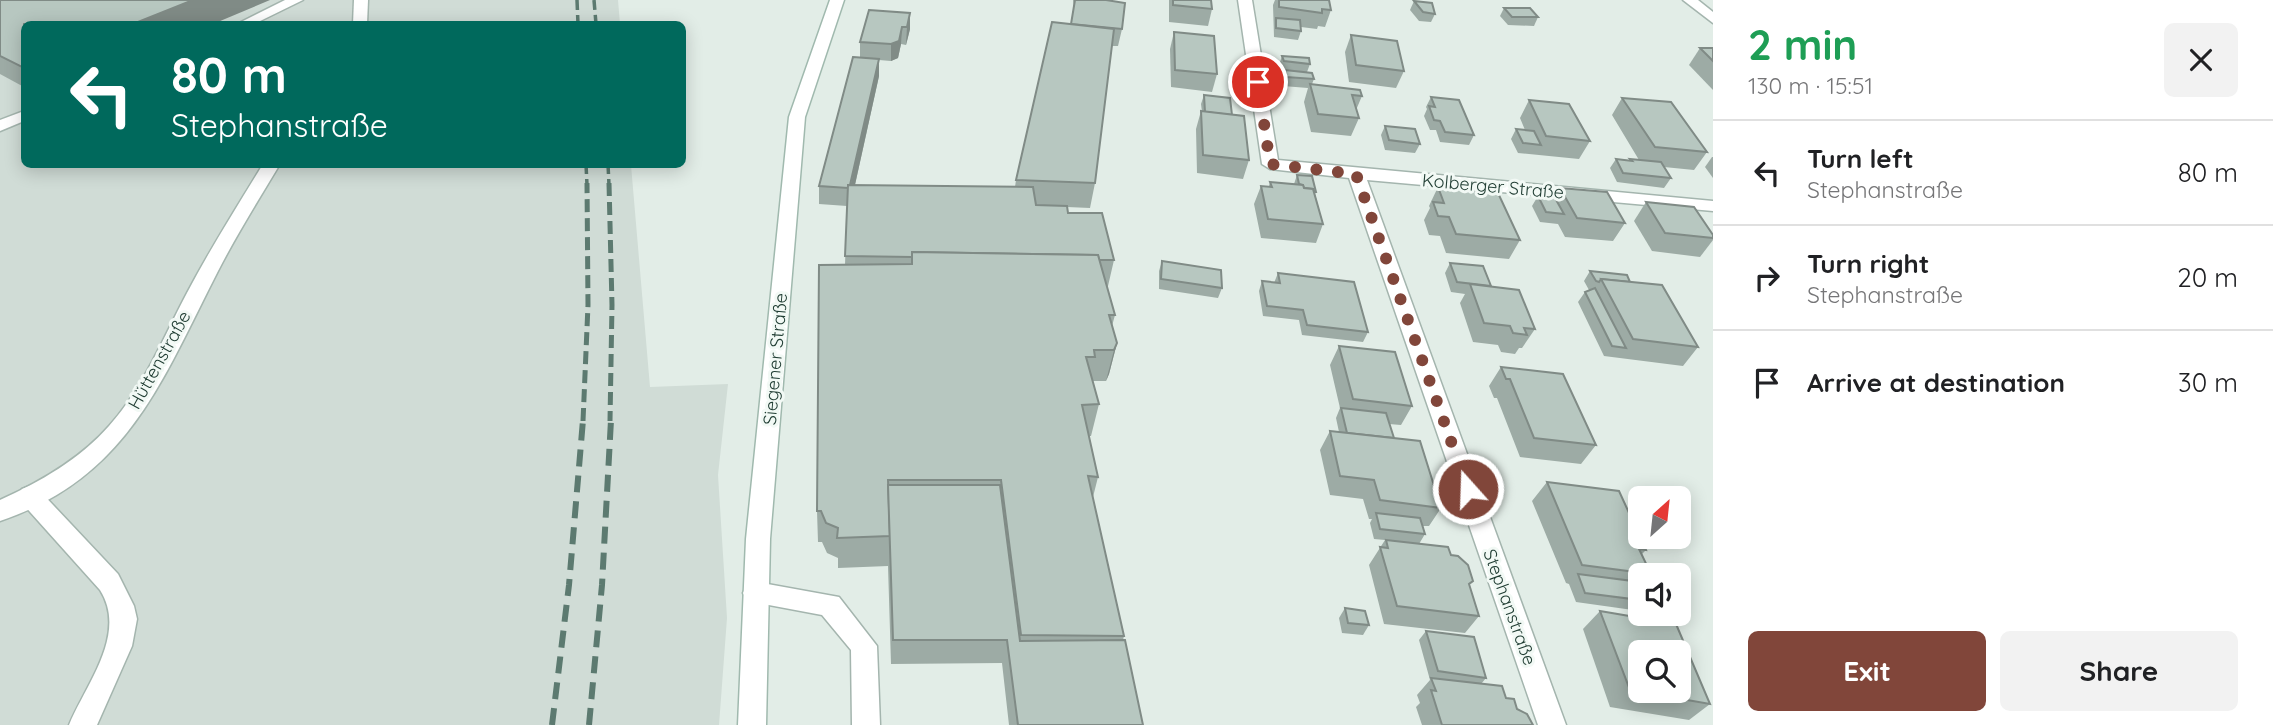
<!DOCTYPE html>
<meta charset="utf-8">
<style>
body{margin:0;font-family:Quicksand,sans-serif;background:#f2f2f2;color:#202124;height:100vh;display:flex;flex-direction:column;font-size:26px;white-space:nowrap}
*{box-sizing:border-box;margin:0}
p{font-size:23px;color:#757577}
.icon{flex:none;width:38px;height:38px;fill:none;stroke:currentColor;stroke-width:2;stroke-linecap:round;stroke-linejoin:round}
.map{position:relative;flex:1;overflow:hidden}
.side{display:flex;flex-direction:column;background:#fff;width:560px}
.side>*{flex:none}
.top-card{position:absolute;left:21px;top:21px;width:665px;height:147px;border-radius:10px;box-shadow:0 4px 18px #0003;background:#00695c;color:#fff;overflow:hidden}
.needle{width:46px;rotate:27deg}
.controls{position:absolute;left:1628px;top:486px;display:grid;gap:14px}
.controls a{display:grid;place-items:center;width:63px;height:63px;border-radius:10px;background:#fff;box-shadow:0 4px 18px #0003;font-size:35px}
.pin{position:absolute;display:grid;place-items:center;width:60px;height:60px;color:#fff;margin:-30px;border:4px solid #fff;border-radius:50%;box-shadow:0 2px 7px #0007}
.me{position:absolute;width:77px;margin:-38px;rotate:340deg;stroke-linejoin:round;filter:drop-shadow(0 0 5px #0008)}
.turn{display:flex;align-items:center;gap:24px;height:147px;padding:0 35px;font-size:32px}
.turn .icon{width:91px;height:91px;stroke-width:2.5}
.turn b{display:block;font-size:49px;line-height:60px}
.round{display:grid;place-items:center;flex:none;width:74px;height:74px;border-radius:10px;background:#f2f2f2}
.headline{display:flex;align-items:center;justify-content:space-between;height:119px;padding:0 35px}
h1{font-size:42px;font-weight:700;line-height:52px;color:#1e9e55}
.cta{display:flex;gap:14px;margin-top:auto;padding:14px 35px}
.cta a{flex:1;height:80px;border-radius:10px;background:#81463a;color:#fff;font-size:28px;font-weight:700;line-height:80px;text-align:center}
.cta a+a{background:#f2f2f2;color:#202124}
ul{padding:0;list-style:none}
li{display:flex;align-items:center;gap:21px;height:105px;padding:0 35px;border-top:2px solid #e0e0e0}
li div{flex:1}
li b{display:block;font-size:26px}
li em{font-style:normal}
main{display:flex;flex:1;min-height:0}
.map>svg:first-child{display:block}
.built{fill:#d0dcd6}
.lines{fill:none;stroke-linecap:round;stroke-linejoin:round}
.service-casing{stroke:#a4b5ae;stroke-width:3}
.minor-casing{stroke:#a4b5ae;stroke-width:3}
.secondary-casing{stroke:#a0b9ae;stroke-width:3}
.service{fill:#fff;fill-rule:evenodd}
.minor{fill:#fff;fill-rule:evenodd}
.secondary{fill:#fff;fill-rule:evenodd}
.rail-far2{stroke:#5c7a70;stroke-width:3.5;stroke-dasharray:10 5;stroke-linecap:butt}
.rail-far1{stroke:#5c7a70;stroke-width:5;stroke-dasharray:13 6;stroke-linecap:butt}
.rail{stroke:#5c7a70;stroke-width:6;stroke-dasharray:17 9;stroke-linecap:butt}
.wall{fill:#9daba5}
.shaded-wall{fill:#808b86}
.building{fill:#b7c7c0;stroke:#808b86;stroke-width:2;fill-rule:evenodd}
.route{stroke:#81463a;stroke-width:12;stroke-dasharray:0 21.6}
.labels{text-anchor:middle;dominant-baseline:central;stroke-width:6;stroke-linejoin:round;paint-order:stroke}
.street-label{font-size:18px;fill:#213e34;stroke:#f2f9f5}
</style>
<main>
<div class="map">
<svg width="1713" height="725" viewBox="0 0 1713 725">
<rect width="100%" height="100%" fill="#e2ede7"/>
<path class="built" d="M0 0H618L620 24H24V164L631 165 650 387 728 384 718 475 727 618 719 725H0Z"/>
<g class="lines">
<defs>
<g id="service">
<path d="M285 0H303L254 24H237Z"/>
<path d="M24 111V121L0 131V120Z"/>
<path d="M30 486 38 489 118 574 134 606 137 619 132 646 97 725H69C86 684 128 634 100 590L22 503 18 496 22 489Z"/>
</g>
<g id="minor">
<path d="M354 0H368L367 24H353Z"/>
<path d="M1238 0H1252L1278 160 1713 201V211L1367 180 1566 725H1538L1349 178 1270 169 1262 164Z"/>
<path d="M1683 0H1698L1713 12V23Z"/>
<path d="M263 164H280C259 199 237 234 218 271 162 380 128 478 0 521V500C40 482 80 459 109 426 144 387 163 338 187 293 210 249 237 207 263 164Z"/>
<path d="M756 582 839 597 877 646 880 725H852L851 650 822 615 747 601 743 593 747 585Z"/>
</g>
<path id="secondary" d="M830 0H844L805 117 770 539 766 725H738L746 539 789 117Z"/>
</defs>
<use href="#service" class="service-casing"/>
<use href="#minor" class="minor-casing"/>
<use href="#secondary" class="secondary-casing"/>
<use href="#service" class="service"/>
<use href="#minor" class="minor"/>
<use href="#secondary" class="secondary"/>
<g class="rail-far2">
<path d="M577 0 578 24"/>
<path d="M594 0 596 24"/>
<path d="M586 164 587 185"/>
<path d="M608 164 609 185"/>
</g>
<g class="rail-far1">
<path d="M609 183 612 305 610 421"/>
<path d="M583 421 588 305 587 183"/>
</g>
<g class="rail">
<path d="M552 725 569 585 583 420"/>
<path d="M589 725 602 585 611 420"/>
</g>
</g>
<g class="wall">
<path d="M0 0 24 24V87L0 74Z"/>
<path d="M1073 0H1106L1122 29 1118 46H1112L1095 183 1090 208 1067 207 1068 213 1114 260 1108 286H1107L1115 315 1112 326 1117 343 1109 374 1106 381H1093L1099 404 1091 436H1089L1098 477 1093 497 1124 636 1123 640 1143 725H1009L1002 663 891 664 888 566 838 568V558L827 553 822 542H818L817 511 845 265 847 206 819 204V186L860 58V42L910 13V29L906 45 901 44 898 58 891 61 879 60V76L855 185 1015 187 1016 180 1071 24 1074 8Z"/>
<path d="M1169 0H1211L1212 9 1208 26 1169 22Z"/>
<path d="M1275 0H1329L1331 10 1325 27 1318 26 1317 29 1301 27V31L1298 40 1274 37 1273 5Z"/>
<path d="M1414 1 1435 14 1431 22 1419 21 1410 10Z"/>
<path d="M1504 8 1538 17 1534 26 1508 25 1500 16Z"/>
<path d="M1174 32 1217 74 1212 92 1171 87 1170 49Z"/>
<path d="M1351 35 1404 71 1396 88 1349 82 1345 52Z"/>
<path d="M1700 48H1713V90L1689 65Z"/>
<path d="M1282 56 1310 64 1307 72 1314 79 1312 84 1362 96 1356 110 1359 118 1351 136 1311 132 1304 102 1308 88 1283 86 1281 79 1284 71H1281L1279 65Z"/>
<path d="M1204 95 1232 115 1249 160 1243 179 1197 173 1196 129 1201 111 1202 112 1201 104Z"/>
<path d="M1431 97 1474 135 1469 145 1440 142 1436 130H1430L1424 116 1427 109 1426 107Z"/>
<path d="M1622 98 1707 152 1694 170 1664 167 1671 178 1664 188 1617 182 1610 168 1616 159 1629 160 1630 159 1639 160 1612 115Z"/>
<path d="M1529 100 1590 141 1579 159 1518 153 1511 139 1516 129 1525 130 1520 118Z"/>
<path d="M1385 126 1420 144 1415 153 1385 150 1381 135Z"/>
<path d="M1712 157H1713V178L1705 167Z"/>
<path d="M1297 175 1316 192 1315 194 1323 224 1316 243 1261 238 1254 204 1261 186H1269L1270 182 1294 184Z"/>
<path d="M1438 187 1520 240 1509 259 1446 253 1440 236 1429 235 1424 220 1430 208 1429 206Z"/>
<path d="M1560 188 1625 223 1613 241 1565 237 1558 224 1540 222 1532 206 1538 196 1553 198Z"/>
<path d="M1646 202 1713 235V240L1700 257 1652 251 1634 221Z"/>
<path d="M1162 261 1222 288 1218 298 1159 289V271Z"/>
<path d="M1450 263 1491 286 1535 329 1522 348H1519L1515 354 1501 352 1498 345 1473 342 1460 303 1465 294 1451 292 1445 273Z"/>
<path d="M1590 271 1630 282 1698 347 1683 366 1604 356 1578 302 1585 292 1589 290 1584 281Z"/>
<path d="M1278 273 1368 332 1363 342 1302 335 1299 320 1263 316 1259 291 1262 281 1274 283Z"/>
<path d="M1339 346 1412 406 1401 425 1389 424 1394 438 1441 508 1429 526H1423L1425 534 1419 544 1451 555 1469 586 1479 616 1465 633 1384 624 1369 565 1385 540 1374 539 1370 523 1372 519H1369L1363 499 1330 495 1320 450 1330 431 1339 432 1336 418 1340 408 1330 365Z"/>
<path d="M1501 367 1596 445 1581 464 1520 457 1497 398H1494L1489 386Z"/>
<path d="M1547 482 1646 550 1642 554 1651 574 1650 576H1640V611L1576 602 1569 584 1566 583 1532 501Z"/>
<path d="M1345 608 1369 625 1363 635 1342 633 1339 618Z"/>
<path d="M1600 611 1710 704 1689 720 1610 707 1583 629Z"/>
<path d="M1426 631 1486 678 1481 684 1506 698 1533 725H1422L1416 707 1420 703 1417 695 1430 680 1419 640Z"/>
</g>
<g class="shaded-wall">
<path d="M193 0H270L213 24H133Z"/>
<path d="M910 13V29L906 45 907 27Z"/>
<path d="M902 27 901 44 898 58 891 61V44Z"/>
<path d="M879 59V76L850 207V188Z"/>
<path d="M1117 343 1109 374 1106 381 1114 350Z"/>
</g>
<g class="building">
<path d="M0 0H193L133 24H24V68L0 56Z"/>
<path d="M1075 0H1106L1125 3 1122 29 1071 24Z"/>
<path d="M1173 0H1211L1212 9 1173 5Z"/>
<path d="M1279 0H1329L1331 10 1322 9V13L1279 7Z"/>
<path d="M1414 1 1432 3 1435 14 1423 12Z"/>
<path d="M1504 8H1530L1538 17H1512Z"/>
<path d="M869 10 910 13 907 27H902L899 41 891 44 860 42Z"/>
<path d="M1276 18 1300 20 1301 31 1276 28Z"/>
<path d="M1052 22 1114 29 1095 183 1016 180Z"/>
<path d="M1174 32 1214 36 1217 74 1175 70Z"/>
<path d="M1351 35 1397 41 1404 71 1356 65Z"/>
<path d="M1700 48H1713V61Z"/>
<path d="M1282 56 1309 58 1310 64 1284 61Z"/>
<path d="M853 57 879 59 850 185H848V188L819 186Z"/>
<path d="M1285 70 1312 73 1314 79 1286 77Z"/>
<path d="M1310 84 1360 90 1362 96 1352 95 1359 118 1318 114Z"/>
<path d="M1204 95 1230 98 1232 115 1205 112Z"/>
<path d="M1431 97 1459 100 1474 135 1445 132 1440 121 1434 120 1429 106 1435 107Z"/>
<path d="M1622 98 1671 102 1707 152 1655 147Z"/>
<path d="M1529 100 1569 104 1590 141 1546 136Z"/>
<path d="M1201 111 1244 116 1249 160 1203 155Z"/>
<path d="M1385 126 1415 129 1420 144 1389 140Z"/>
<path d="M1516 129 1534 131 1541 145 1523 143Z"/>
<path d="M1616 159 1632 161 1630 159 1661 162 1671 178 1623 173Z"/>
<path d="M1297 175 1312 176 1316 192H1314L1313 189 1304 188 1303 185 1299 184Z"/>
<path d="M1270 182 1303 185 1304 188 1313 189 1323 224 1268 219 1261 186 1272 187Z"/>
<path d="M848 185 1033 187 1036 205 1067 206 1068 213H1102L1114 260H1099L1098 255 912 252V257L845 256Z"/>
<path d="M1438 187 1498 193 1520 240 1456 234 1449 217 1438 216 1433 202 1444 203Z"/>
<path d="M1560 188 1607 192 1625 223 1577 218Z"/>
<path d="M1538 196 1555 198 1564 214 1546 212Z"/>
<path d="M1646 202 1694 207 1713 235V238L1665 233Z"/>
<path d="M912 252 1098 255 1115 315H1109L1117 343 1114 350H1094L1095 357H1086L1099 404 1082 405 1098 477 1088 476 1124 636 1021 635 1001 480H888L890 536 837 538 838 528 826 523 821 511H817L819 265 912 264Z"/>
<path d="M1162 261 1221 270 1222 288 1161 279Z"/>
<path d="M1450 263 1483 266 1491 286 1457 282Z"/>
<path d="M1590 271 1627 275 1630 282 1601 279 1599 282 1596 281Z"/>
<path d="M1278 273 1354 282 1368 332 1307 325 1303 310 1267 306 1262 281 1280 283Z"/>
<path d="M1601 279 1662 285 1698 347 1633 339Z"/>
<path d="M1470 284 1519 290 1535 329 1524 328 1527 335 1513 333 1510 326 1484 323Z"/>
<path d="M1595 288 1626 348 1612 346 1585 292Z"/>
<path d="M1339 346 1395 352 1412 406 1353 399Z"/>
<path d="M1501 367 1563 374 1596 445 1534 438 1510 379H1506Z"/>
<path d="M1341 408 1386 413 1394 438 1347 433Z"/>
<path d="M1330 431 1420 441 1441 508 1380 500 1374 480 1340 476Z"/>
<path d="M1547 482 1619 491 1646 550 1639 549 1651 574 1582 565Z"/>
<path d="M888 485H1000L1020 641 1125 640 1143 725H1018L1007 640H893Z"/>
<path d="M1376 513 1420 518 1425 534 1380 529Z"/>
<path d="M1386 540 1448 547 1451 555 1458 556 1468 565 1473 581 1469 584 1479 616 1397 606 1380 547 1388 548Z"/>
<path d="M1578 574 1640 582V600L1585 593Z"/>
<path d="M1345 608 1365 611 1369 625 1348 623Z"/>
<path d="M1600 611 1676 624 1710 704 1630 690ZM1640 653H1678V691H1640Z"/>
<path d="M1426 631 1474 637 1486 678 1438 671Z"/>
<path d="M1431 678 1502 686 1506 698 1514 699 1517 709 1527 714 1533 725H1442L1431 690 1436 691Z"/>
</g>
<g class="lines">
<path class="route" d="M1258 82 1270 164 1356 174 1468 489"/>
</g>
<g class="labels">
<g class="street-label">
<text transform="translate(1493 186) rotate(5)">Kolberger Straße</text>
<text transform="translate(775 359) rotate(-85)">Siegener Straße</text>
<text transform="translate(159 360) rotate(-61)">Hüttenstraße</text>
<text transform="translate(1510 607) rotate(70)">Stephanstraße</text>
</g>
</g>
</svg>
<div class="controls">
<a><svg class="needle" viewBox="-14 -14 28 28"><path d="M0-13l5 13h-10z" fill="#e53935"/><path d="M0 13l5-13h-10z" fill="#757577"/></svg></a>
<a><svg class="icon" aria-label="sound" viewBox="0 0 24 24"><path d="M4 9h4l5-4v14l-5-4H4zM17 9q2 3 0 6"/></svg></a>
<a><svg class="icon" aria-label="search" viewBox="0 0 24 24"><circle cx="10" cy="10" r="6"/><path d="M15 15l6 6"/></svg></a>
</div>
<div class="pin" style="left:1258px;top:82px;background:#d93025"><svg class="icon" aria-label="arrive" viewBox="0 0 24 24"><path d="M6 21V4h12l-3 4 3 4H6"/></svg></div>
<svg class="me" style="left:1468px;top:489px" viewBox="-20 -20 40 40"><circle r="17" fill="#81463a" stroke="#fff" stroke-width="3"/><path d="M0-11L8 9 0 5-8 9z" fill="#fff"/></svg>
<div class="top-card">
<div class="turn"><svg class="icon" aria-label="left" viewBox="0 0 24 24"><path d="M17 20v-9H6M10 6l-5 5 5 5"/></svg><div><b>80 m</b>Stephanstraße</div></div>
</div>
</div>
<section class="side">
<div class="headline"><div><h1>2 min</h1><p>130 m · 15:51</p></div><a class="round"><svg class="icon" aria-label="close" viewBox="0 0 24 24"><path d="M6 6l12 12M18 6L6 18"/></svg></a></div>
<ul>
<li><svg class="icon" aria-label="left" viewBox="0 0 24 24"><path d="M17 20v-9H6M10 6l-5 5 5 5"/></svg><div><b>Turn left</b><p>Stephanstraße</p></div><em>80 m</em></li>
<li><svg class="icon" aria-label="right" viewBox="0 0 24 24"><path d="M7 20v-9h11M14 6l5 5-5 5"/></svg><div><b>Turn right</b><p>Stephanstraße</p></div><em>20 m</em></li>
<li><svg class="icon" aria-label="arrive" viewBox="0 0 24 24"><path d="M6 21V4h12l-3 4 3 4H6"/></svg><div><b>Arrive at destination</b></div><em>30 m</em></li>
</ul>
<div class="cta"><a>Exit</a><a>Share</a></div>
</section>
</main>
